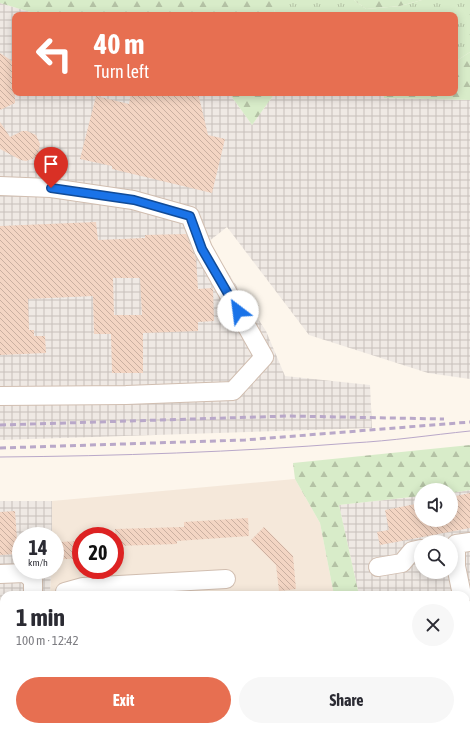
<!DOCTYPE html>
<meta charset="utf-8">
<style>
body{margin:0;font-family:"Asap Condensed",sans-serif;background:#f7f7f7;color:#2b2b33;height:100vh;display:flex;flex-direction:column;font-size:15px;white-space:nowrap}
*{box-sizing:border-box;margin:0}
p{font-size:13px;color:#7c7c81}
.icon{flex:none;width:22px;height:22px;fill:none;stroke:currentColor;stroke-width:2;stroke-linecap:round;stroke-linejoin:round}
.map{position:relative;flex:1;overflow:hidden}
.sheet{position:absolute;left:0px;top:591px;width:470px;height:140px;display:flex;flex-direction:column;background:#fff;border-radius:12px 12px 0 0;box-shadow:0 2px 10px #0003}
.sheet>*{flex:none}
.banner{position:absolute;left:12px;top:12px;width:446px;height:84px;border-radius:8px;box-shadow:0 2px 10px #0003;background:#e76f51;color:#fff;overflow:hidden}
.fabs{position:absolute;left:414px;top:483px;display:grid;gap:8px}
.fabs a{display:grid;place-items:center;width:44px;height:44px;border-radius:50%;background:#fff;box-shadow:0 2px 10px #0003;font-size:20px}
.speed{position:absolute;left:12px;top:527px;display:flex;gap:8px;font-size:20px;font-weight:700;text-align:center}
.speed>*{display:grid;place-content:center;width:52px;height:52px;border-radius:50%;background:#fff;box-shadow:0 2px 10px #0003;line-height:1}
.speed small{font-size:10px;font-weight:400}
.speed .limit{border:6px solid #d22;background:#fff;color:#111}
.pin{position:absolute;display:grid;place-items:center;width:34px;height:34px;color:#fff;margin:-41px -17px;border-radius:50% 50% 50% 0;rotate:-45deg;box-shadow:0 0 4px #0007}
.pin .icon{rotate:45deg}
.me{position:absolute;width:44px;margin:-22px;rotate:330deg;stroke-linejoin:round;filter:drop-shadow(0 0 3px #0008)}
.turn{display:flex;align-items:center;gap:14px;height:84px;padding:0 16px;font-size:18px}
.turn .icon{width:52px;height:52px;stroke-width:2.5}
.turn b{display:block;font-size:28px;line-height:34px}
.round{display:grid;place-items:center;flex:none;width:42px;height:42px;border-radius:21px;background:#f7f7f7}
.headline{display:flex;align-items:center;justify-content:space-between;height:68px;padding:0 16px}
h1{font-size:24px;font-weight:700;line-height:30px}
.button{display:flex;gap:8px;margin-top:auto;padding:8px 16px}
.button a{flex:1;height:46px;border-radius:24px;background:#e76f51;color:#fff;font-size:16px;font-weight:700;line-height:46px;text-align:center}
.button a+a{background:#f7f7f7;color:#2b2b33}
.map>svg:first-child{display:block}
.residential{fill:#f5e8da;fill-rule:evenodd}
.commercial{fill:#fde8e0}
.industrial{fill:url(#industrial-grid);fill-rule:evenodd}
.grass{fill:url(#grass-tufts)}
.forest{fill:url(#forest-firs)}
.building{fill:url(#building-back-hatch);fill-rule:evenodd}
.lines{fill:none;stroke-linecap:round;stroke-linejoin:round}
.minor-casing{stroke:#d1beb0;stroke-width:20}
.minor{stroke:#fff;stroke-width:18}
.tram{stroke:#b9a8c9;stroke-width:1}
.rail{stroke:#b9a8c9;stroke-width:3;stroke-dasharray:6 4;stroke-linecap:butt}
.route-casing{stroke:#114b97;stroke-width:10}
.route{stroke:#1a73e8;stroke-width:7}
</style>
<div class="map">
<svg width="470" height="731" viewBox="0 0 470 731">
<defs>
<pattern id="industrial-grid" width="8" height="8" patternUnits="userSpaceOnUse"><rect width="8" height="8" fill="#efe9e4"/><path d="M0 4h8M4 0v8" fill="none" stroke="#c7c0bb"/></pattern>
<pattern id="grass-tufts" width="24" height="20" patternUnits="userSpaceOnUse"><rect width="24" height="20" fill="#d8ecc9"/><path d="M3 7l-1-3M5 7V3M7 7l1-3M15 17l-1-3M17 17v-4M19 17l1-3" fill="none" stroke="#b4c2a5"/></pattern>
<pattern id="forest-firs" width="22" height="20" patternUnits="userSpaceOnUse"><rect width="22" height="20" fill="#d8ecc9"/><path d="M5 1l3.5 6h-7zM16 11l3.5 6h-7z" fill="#b4c2a5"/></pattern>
<pattern id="building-back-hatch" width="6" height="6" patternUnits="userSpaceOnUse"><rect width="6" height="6" fill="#f3d5c3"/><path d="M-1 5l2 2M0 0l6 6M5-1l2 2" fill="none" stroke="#cab0a1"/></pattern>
</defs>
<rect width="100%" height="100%" fill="#fdf6ec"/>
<g class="residential">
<path d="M295 479 320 523 334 595H50L51 570H55V536H52V501ZM81 536H115V570H81Z"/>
<path d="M77 727H231L227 731H78Z"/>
</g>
<path class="commercial" d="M231 727H284V731H227Z"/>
<g class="industrial">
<path d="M0 3 40 15H15V93H229L252 125 275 93H383L384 98 470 100V379L428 373 309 335 227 227 208 242 266 331 285 376 370 385 372 428 0 440Z"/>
<path d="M470 490V731H467L466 595H359L339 505 421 496V520H451V493ZM421 542H451V572H421Z"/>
<path d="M0 501H52V536H21V570H51L50 595H4L3 731H0Z"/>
</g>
<g class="grass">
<path d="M274 0H354L366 9 400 6 422 0H470V52L455 62V15H277L274 10Z"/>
<path d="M284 727H353L354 731H284Z"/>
</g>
<g class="forest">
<path d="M0 0H274V10L277 15H40L0 3Z"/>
<path d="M354 0H422L400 6 366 9Z"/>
<path d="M470 52V100L384 98 383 93H455V62Z"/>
<path d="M229 93H275L252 125Z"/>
<path d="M470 445V490L451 493V490H421V496L339 505 359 595H334L320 523 295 479 293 463Z"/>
</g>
<g class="building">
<path d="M0 53 15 63V103L0 110Z"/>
<path d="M131 93H198L208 135 225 139 212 193 112 169V166L80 159 96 96 129 104Z"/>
<path d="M0 122 10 137 22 131H27L36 135 40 144 38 154 35 158 26 161 21 160 0 149Z"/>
<path d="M96 222 98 240 145 238V235L186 234 196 259 198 289 213 288 214 321 198 322V331L143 333V373H112L111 334H94L93 296 28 299 29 330H34V336H45L46 353 0 355V226ZM113 278H140L142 315H114Z"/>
<path d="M470 493V528L380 545 377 532 389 530 385 510 421 503V520H451V497Z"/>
<path d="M15 511 18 554 0 555V512Z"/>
<path d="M248 518 249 536 177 541V544L115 546V529L184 527V522Z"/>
<path d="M264 527 293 556 296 589 279 591 276 565 251 540Z"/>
<path d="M81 541V559H59V542Z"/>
</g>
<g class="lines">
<defs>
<g id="minor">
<path d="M0 186 51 188 133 200 190 216 203 249 264 357 233 391 126 395 0 396"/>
<path d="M378 567 402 563 412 551 421 549"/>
<path d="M0 574 25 573 33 580V595"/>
<path d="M65 595V592L83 587 226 579"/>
<path d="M462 595 456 566V544L470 542"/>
<path d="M466 617 470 639"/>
<path d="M9 727V731"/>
<path d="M64 731V727"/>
<path d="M106 731 135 727"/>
</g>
</defs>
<use href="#minor" class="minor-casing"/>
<use href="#minor" class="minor"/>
<path class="tram" d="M0 457C118 456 235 452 352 443 391 441 431 435 470 431"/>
<g class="rail">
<path d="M0 425 288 416 444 419"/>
<path d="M0 448 245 440 470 422"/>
</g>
</g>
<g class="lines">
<defs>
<path id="route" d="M51 188 134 200 190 216 202 249 238 311"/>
</defs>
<use href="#route" class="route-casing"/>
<use href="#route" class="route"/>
</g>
</svg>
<div class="fabs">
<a><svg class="icon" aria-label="sound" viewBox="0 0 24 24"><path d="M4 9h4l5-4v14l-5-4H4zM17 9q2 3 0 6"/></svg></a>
<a><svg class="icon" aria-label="search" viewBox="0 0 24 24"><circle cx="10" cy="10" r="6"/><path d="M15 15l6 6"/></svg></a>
</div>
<div class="speed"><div>14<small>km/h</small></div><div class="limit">20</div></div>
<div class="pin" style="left:51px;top:188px;background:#d93025"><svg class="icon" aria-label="arrive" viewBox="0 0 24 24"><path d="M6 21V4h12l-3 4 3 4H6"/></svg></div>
<svg class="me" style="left:238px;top:311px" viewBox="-20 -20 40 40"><circle r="19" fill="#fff"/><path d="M0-13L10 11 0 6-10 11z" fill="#1a73e8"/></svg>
<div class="banner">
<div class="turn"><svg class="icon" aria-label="left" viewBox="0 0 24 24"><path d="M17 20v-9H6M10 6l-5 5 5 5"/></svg><div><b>40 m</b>Turn left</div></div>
</div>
<section class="sheet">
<div class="headline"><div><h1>1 min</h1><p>100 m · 12:42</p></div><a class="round"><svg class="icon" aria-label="close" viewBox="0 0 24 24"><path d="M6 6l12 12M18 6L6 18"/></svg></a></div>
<div class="button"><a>Exit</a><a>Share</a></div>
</section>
</div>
